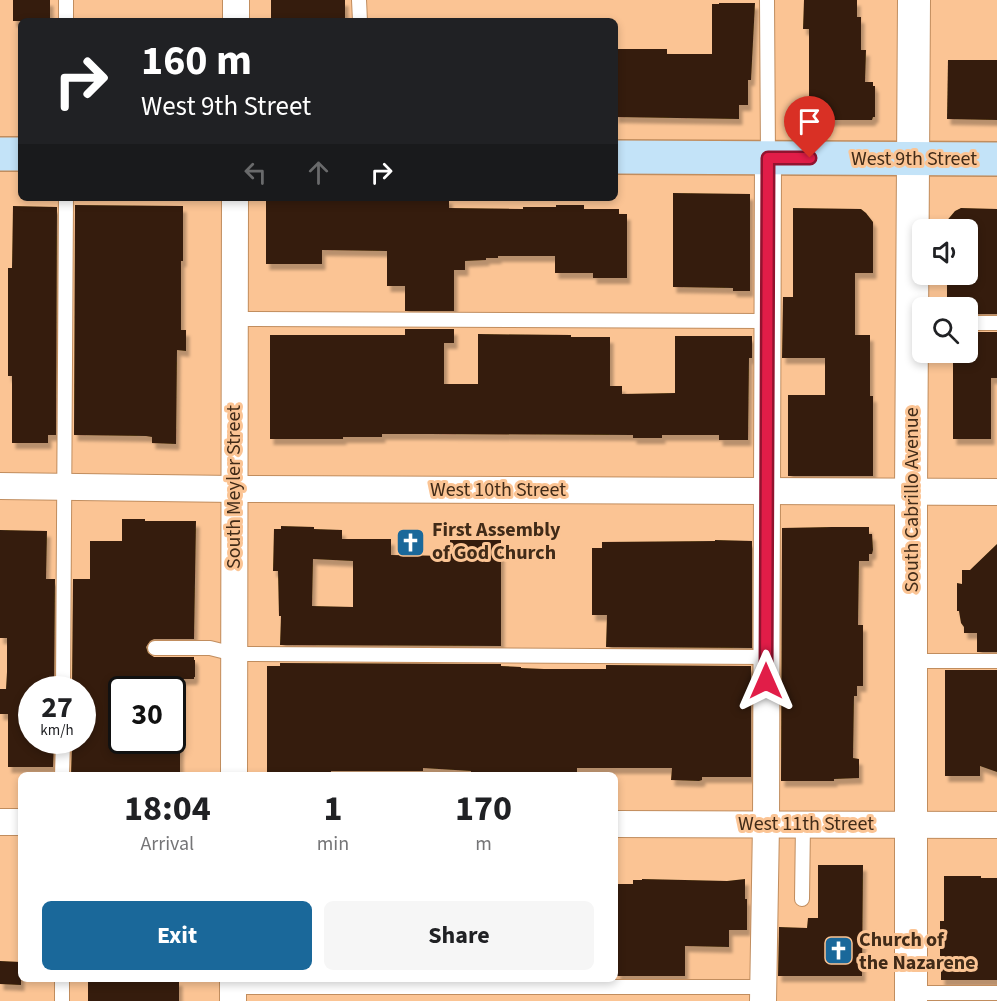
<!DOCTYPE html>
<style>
body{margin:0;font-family:"Source Sans 3",sans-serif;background:#f6f6f6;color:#202124;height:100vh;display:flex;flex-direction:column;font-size:22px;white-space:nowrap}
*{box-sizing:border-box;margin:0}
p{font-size:20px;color:#757577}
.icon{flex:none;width:33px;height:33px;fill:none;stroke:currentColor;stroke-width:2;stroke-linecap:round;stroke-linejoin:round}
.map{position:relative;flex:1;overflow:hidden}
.drawer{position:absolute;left:18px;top:772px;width:600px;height:210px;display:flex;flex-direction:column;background:#fff;border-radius:9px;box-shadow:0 3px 9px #0003}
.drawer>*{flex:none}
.guide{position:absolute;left:18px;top:18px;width:600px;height:183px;border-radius:9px;box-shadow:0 3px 9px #0003;background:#202124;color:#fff;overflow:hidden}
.tools{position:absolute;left:912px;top:219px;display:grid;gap:12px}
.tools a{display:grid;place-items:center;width:66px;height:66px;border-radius:9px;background:#fff;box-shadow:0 3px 9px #0003;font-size:30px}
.speed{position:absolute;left:18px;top:676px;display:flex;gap:12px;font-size:30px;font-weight:700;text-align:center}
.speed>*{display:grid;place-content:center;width:78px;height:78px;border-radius:50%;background:#fff;box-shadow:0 3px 9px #0003;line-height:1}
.speed small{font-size:15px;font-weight:400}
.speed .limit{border:3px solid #111;border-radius:9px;background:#fff;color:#111}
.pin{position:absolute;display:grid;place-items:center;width:51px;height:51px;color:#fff;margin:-62px -26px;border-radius:50% 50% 50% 0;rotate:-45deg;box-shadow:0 0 6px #0007}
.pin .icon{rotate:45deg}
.me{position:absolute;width:66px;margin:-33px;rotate:0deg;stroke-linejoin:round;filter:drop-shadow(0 0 4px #0008)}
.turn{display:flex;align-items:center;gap:21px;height:126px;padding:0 24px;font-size:27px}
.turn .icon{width:78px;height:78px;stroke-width:2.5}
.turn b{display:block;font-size:42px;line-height:51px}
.lanes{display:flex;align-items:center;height:57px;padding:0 24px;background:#0003;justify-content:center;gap:30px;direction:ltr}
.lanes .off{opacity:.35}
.eta{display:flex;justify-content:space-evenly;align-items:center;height:102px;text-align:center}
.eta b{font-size:36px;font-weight:700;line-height:42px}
.action{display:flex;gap:12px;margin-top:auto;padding:12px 24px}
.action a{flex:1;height:69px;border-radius:9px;background:#1a689a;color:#fff;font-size:24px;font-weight:700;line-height:69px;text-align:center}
.action a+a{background:#f6f6f6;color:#202124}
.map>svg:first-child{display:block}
.building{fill:#341e08;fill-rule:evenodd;filter:url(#shadow)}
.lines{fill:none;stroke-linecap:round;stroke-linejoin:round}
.service-casing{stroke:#c18d5e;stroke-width:16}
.minor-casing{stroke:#c18d5e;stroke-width:28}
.tertiary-casing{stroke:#c18d5e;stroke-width:34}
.secondary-casing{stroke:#c18d5e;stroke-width:36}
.service{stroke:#fff;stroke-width:14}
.minor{stroke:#fff;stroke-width:26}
.tertiary{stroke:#fff;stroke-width:32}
.secondary{stroke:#c3e3f8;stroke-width:33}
.route-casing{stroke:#92132f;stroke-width:15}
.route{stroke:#e11d48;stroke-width:10}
.labels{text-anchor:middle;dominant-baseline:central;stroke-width:6;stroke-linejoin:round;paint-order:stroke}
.street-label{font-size:20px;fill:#412b18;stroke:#fbc494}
.poi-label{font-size:20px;font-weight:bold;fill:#412b18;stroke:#fbc494;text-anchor:start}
</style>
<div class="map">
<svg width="997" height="1001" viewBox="0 0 997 1001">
<defs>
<filter id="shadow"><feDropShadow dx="3.5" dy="6" stdDeviation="1.5" flood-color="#0004"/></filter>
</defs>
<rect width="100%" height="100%" fill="#fbc494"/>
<g class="building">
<rect x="13" y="0" width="37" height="21"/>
<rect x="271" y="0" width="74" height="21"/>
<path d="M804 0H857V17H861V50H866L865 82H873V86H875V117H873L872 120H810V118H809V29H803Z"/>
<path d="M719 3H755L751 80H748V105H739V119L615 117V49H667V54H712V4H719Z"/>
<path d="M948 60H997V120L947 119Z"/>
<path d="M673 193 750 194V291H733V288L673 287Z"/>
<path d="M266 198H449V208L523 209V207H556V205H584V209H619V214H627V278H593V273H555V256H498V258H486V260L465 261V270H454V311H405V286H387V251L322 250V264H266Z"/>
<path d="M75 205 183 206V261H181V330H186V351L177 350 176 444 152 443V437L146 436 74 435Z"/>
<path d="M13 206 57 207 56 435H48V443H12V376H8V268H12Z"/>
<path d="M793 208 861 209 866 213 873 222V273H855V335H870V396H873V476H788V395H825V358H782L783 297H793Z"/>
<path d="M961 208 997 209V314H968V308H947V274H968V230H939L955 211Z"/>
<path d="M405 329H454V343H444V384H478V334L571 335V337H610V386H622V394L675 393V336H752V358H749L748 440H719V435H662V438H633V435L430 434H382V437H343V439H270V335H405Z"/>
<path d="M968 332H997V378H991V439H953V352H968Z"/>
<path d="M122 519H145V521H196L194 639H154L150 641 146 647 148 653 154 657H194V660H195V677H194V679H181V690H122V741H180V776H71L72 741H82V688H72L73 579H90V541H122Z"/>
<path d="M281 526 314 527V529L342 530V539H391V555L450 556V540H501V646L280 645 281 616H279L278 571H273L274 529H281ZM313 559 353 561V607L312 606Z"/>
<path d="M832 527H869V534H872L873 550 872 554H869V561H859L858 625H863V686H857V696H854L853 758 859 759V778L834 779V781H781L782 528Z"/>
<path d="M0 530 47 531 46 579H55L54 688H32V741H54L53 767H8V714H0V689H6L7 672V638H0Z"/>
<path d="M715 540 752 541V648L606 647 607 615H592V548H602V542L715 541Z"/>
<path d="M997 544V652H977V633H964V627L961 623 959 611H957V583L962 584V570H970Z"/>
<path d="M280 663 501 664V666L521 667V668L544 669H606V665L751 666V777H702V780L699 781 671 780 672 768H577V774L576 776H471V771L423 768V771H331V774L302 773V776H267V666H280Z"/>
<path d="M945 670H997V772L980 766V776H945Z"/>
<path d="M818 865H863L862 976H778L779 927 807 928 808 918H818Z"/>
<path d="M944 876H981V878H997V980H941V959H940V921H944Z"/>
<path d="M642 879 727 881 745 879V899H747V930H729V947L685 946V976H617L616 935H615V884H633V880H642Z"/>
<path d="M0 961 21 962V985L0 984Z"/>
<rect x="88" y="980" width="91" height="21"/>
</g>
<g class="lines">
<defs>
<g id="service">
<path d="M66 0V21"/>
<path d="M359 0 360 21"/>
<path d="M767 0 768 158"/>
<path d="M234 319 767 321"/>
<path d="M968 323H997"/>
<path d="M155 648H210L234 654 766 657"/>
<path d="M911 661H997"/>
<path d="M63 690 66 198"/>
<path d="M62 776 63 741"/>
<path d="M802 899 803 824"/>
<path d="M233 987H763"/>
<path d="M911 993H997"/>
<path d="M62 1001V980"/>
</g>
<g id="minor">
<path d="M236 21V0"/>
<path d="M0 486 234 489 997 492"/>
<path d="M234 776 235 198"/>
<path d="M0 822H21"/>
<path d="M615 824 997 825"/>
<path d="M233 1001V980"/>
<path d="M763 1001 766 824 768 158"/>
</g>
<path id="tertiary" d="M911 1001V492L914 0"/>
<g id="secondary">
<path d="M0 154H21"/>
<path d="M615 157 997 159"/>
</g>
</defs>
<use href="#service" class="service-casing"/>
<use href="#minor" class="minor-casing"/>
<use href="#tertiary" class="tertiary-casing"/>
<use href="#secondary" class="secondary-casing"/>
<use href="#service" class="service"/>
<use href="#minor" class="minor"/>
<use href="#tertiary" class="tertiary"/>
<use href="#secondary" class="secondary"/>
</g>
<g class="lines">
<defs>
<path id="route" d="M766 681 768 158H810"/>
</defs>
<use href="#route" class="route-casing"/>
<use href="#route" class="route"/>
</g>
<defs>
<symbol id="church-square" viewBox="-11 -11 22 22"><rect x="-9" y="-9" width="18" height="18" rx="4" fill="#1a689a" stroke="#fbc494"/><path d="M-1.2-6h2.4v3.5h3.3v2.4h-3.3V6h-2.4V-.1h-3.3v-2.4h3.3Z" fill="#fff"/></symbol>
</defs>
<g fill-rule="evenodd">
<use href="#church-square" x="394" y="526" width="33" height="33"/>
<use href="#church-square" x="822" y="934" width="33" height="33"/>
</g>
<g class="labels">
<g class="street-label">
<text x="914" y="159">West 9th Street</text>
<text transform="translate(234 487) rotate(-90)">South Meyler Street</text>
<text x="498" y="490">West 10th Street</text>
<text transform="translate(912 500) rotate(-90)">South Cabrillo Avenue</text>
<text x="806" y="824">West 11th Street</text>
</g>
<g class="poi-label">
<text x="432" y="530">First Assembly<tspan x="432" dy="23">of God Church</tspan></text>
<text x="859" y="940">Church of<tspan x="859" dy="23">the Nazarene</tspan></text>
</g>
</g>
</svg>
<div class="tools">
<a><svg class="icon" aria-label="sound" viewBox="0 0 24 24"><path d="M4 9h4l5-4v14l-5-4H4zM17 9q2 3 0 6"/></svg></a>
<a><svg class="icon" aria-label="search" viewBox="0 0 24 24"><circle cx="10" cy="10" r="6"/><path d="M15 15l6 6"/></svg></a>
</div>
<div class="speed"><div>27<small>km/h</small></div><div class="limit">30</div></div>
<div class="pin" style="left:810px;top:158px;background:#d93025"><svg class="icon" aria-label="arrive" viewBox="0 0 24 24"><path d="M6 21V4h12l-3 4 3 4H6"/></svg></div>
<svg class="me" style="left:766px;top:681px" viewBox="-20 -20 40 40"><path d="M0-17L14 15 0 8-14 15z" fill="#e11d48" stroke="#fff" stroke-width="4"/></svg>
<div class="guide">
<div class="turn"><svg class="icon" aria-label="right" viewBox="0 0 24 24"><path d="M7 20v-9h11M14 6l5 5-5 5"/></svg><div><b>160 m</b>West 9th Street</div></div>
<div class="lanes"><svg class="icon off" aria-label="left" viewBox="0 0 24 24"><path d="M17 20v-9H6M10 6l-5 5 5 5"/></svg><svg class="icon off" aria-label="ahead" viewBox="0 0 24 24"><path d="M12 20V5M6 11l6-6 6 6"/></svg><svg class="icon" aria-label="right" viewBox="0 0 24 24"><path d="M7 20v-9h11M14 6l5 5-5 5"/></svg></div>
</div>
<section class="drawer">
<div class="eta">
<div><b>18:04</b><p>Arrival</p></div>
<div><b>1</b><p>min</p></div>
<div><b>170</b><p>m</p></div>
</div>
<div class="action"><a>Exit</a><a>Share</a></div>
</section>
</div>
